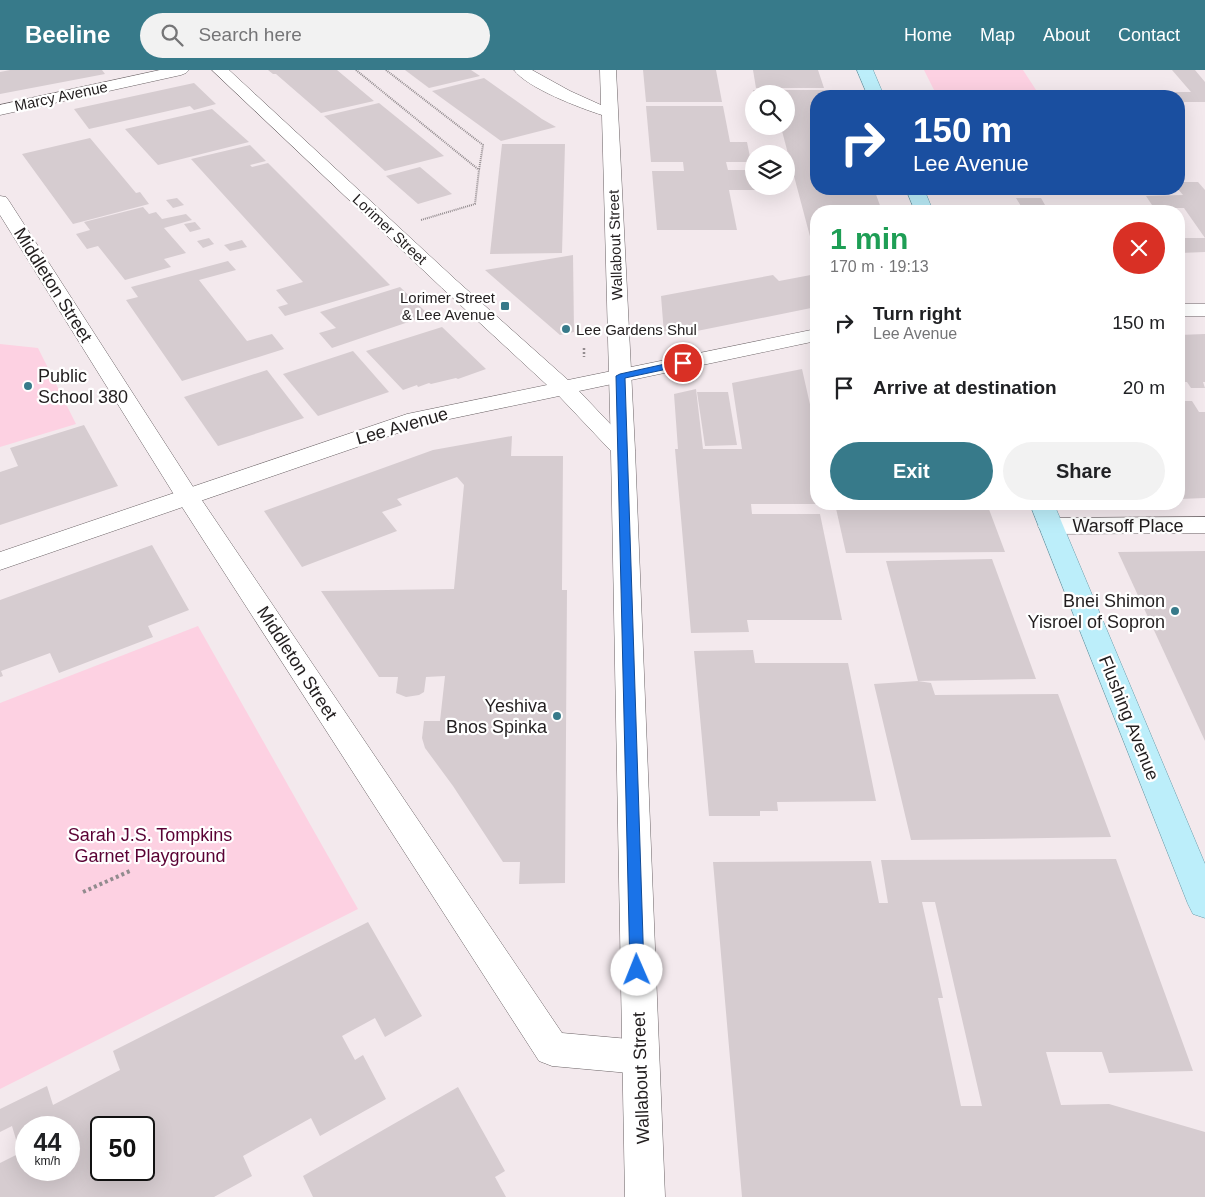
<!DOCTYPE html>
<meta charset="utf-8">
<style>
body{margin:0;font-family:Arial,sans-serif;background:#f2f2f2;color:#202124;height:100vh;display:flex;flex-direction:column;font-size:19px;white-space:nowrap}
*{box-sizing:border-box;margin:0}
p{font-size:16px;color:#757577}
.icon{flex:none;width:28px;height:28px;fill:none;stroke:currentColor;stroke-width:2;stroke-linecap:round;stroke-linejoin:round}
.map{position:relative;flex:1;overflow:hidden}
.side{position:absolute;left:810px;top:135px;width:375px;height:305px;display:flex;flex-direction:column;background:#fff;border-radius:20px;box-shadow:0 5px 20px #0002}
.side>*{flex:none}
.banner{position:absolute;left:810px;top:20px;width:375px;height:105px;border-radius:20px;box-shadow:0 5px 20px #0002;background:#1a4fa0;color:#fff;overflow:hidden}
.controls{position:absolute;left:745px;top:15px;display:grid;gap:10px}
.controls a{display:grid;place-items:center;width:50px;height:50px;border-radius:50%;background:#fff;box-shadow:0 5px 20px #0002;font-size:25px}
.speed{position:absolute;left:15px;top:1046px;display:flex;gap:10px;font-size:25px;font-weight:700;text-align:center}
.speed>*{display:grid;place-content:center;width:65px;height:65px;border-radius:50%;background:#fff;box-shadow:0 5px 20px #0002;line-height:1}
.speed small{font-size:12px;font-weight:400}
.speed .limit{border:2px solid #111;border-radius:8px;background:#fff;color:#111}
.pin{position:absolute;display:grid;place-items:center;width:42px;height:42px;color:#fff;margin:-21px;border:2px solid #fff;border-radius:50%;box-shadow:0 1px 5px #0007}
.me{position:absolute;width:55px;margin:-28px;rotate:359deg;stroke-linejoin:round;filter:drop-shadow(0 0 4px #0008)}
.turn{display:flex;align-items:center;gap:18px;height:105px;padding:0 20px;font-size:22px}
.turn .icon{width:65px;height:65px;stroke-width:2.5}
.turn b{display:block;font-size:35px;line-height:42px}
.round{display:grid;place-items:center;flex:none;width:52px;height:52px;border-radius:26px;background:#f2f2f2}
.headline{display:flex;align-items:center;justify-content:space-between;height:85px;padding:0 20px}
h1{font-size:30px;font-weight:800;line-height:38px;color:#1e9e55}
.action{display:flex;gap:10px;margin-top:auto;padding:10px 20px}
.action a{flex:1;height:58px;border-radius:30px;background:#377a8a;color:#fff;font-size:20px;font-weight:800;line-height:58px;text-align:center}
.action a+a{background:#f2f2f2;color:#202124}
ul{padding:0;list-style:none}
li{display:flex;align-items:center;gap:15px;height:65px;padding:0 20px}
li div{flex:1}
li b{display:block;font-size:19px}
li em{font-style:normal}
header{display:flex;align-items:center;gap:30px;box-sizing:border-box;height:70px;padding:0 25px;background:#377a8a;color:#fff}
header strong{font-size:24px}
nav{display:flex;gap:28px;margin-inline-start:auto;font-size:18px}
.search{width:350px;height:45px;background:#f2f2f2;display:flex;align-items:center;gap:12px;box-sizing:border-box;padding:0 18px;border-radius:28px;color:#757577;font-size:19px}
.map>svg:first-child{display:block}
.green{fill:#fdd1e2}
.building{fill:#d6ccd0;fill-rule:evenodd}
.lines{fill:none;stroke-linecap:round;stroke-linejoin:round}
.street-casing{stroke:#6b6366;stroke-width:1}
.secondary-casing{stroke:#6b6366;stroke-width:1}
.primary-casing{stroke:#6a9dab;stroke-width:1}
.path-far2{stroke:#928b8e;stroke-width:2;stroke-dasharray:1 1;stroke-linecap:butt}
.path-far1{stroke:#928b8e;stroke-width:2.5;stroke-dasharray:2 2;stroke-linecap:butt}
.path{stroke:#928b8e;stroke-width:4;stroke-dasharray:3 3;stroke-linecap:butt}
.street{fill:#fff;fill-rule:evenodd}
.secondary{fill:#fff;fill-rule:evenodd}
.primary{fill:#bceefa;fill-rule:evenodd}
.route{fill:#1a73e8;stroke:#114b97}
.poi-dot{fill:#377a8a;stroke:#fff;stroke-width:2}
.labels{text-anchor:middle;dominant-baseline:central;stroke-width:4.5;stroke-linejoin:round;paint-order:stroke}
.far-street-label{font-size:15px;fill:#221e1f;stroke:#fff}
.far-poi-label{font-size:15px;fill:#221e1f;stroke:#fff;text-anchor:end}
.street-label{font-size:18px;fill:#221e1f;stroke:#fff}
.poi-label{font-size:18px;fill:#221e1f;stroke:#fff;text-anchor:end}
.park-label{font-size:18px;fill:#5a0234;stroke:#fff}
</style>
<header>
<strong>Beeline</strong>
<div class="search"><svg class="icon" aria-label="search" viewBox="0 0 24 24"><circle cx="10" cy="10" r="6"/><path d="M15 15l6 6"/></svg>Search here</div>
<nav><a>Home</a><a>Map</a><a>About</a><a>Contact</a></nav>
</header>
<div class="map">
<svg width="1205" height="1127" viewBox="0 0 1205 1127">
<rect width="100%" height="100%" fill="#f3e9ed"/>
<g class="green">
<path d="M924 0H1023L1038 23 936 24Z"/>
<path d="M0 274 38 278 76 354 0 377Z"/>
<path d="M198 556 358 839 0 1019V633Z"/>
</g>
<g class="building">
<path d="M10 0H102L105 4 0 24V2Z"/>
<path d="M268 0H337L374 31 321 43 276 4H273Z"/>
<path d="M405 0H471L480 6 429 18Z"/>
<path d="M643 0H716L722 32H646Z"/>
<path d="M753 0H818L824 18H756Z"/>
<path d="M1172 0H1195L1205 12V32H1179V26H1164L1161 22H1191Z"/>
<path d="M484 8 542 49 556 57 501 71 432 21Z"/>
<path d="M194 13 216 34 194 40 190 36 89 59 74 39Z"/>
<path d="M753 20H838L840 26H816V119H874L882 141H816V189L782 61H763L762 56H786V24H754Z"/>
<path d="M379 33 432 76 444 86 385 101 324 46Z"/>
<path d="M646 36H723L730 72H747L751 92H726L728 100H753L754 116H756L757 120H729L737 160H657L652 101H684L683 92H651Z"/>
<path d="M212 39 249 72 158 95 125 59Z"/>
<path d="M90 68 136 123 140 122 149 134 73 154 22 84Z"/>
<path d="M502 74H565L562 183 490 184Z"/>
<path d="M250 75 266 91 250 95 252 97 268 93 390 215 285 246 278 237 288 234 276 220 303 212 191 89Z"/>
<path d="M420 97 452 124 418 134 386 106Z"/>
<path d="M1179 112H1198L1205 120V168L1184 138H1154L1146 126 1183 125 1178 119Z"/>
<path d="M177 128 184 135 173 138 166 130Z"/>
<path d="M1016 128H1041L1045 135H1069L1073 141H1024Z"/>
<path d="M143 137 149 144 156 142 162 149 186 144 192 150 164 158 186 183 164 189 171 197 125 210 98 176 87 179 76 164 90 160 84 152Z"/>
<path d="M195 152 201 159 190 162 184 154Z"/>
<path d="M209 168 214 174 203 178 197 171Z"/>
<path d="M1179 168H1205V182L1180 183Z"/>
<path d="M242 170 247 177 230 181 224 175Z"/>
<path d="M573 185 574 262 560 265 485 200Z"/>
<path d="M228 191 236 200 199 210 247 271 272 264 284 279 182 311 126 230 138 227 131 217Z"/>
<path d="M816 204V237L672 266 664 264 661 226 773 205 779 211Z"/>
<path d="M400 217 429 245 332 278 319 263 336 258 320 242Z"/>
<path d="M442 257 486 299 458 309 456 308 431 314 429 313 418 317 417 315 403 320 366 281Z"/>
<path d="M1205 264V312H1203L1205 318H1191L1187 312H1179V265Z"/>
<path d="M353 281 389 322 318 346 283 304Z"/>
<path d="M802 299 816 361V434H751L752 444H820L842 550H747L749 562 691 563 675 379H678L674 324 696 319 703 379H742L732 313Z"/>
<path d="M267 300 304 348 218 376 184 327Z"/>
<path d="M697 322H728L737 375 705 376Z"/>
<path d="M1179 331H1192L1199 342H1205V428L1179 429Z"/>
<path d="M84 355 118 416 0 455V402L18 396 10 378Z"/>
<path d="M512 366 511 386H563L562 518V520H567L565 813 519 814 520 792H503L453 716 425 678 422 668 424 651H440L445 606 426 607 424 622 419 625 406 627 396 623 398 607H379L321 521 454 519 464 415 457 407 397 429 402 435 382 442 397 461 302 497 264 441 433 380Z"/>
<path d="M835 434H987L1005 482 846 483Z"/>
<path d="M152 475 189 540 148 556 153 567 59 603 50 583 1 601 3 606 0 607V530Z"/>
<path d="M1205 481V671L1118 482Z"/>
<path d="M992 489 1036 609 918 611 886 491Z"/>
<path d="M753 580 755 593H848L876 731 777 732 778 741H760V746H709L694 581Z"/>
<path d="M918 611 931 613 935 625 1058 624 1111 767 911 770 874 614Z"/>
<path d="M1116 789 1193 1001 1109 1003 1102 982H1046L1061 1035 1109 1034 1205 1062V1127H742L713 792 871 791 879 833H888L881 790ZM922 832H935L982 1036H961L938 928H943Z"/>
<path d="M368 852 422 946 385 967 375 948 342 966 355 990 363 985 386 1029 320 1066 311 1048 243 1086 252 1106 214 1127H0V1093L20 1083 12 1056 0 1062V1039L47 1016 53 1035 120 1000 113 981ZM26 1058H69V1100H26ZM101 1058H144V1100H101Z"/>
<path d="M458 1017 505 1101 495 1107 506 1127H313L303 1106Z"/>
</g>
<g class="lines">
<defs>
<g id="street">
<path d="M160 0H189L186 3 181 5 0 45V35Z"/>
<path d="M514 0H532L570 21 601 35 600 0H616L635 380 631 385 623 387 615 385 611 380 602 45C580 38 527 18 514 0Z"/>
<path d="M0 126 6 127 9 131 197 423 562 963 640 970 653 975 658 987 653 999 640 1004 552 996 539 991 175 426 0 145Z"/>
<path d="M1205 447V463L1051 464 1042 462 1038 456 1042 450 1051 448Z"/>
</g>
<g id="secondary">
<path d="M212 0H229L456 210 568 310 816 259V271L579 321 635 380 665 1127H625L611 381 559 326 421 355 0 500V482L407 344 547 315 442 218Z"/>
<rect x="1179" y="234" width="26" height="12"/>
</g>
<g id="primary">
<path d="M857 0H873L884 26H868Z"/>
<path d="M906 119H924L933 141H915Z"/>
<path d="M1030 434H1054L1205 794V848L1193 844 1188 834Z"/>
</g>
</defs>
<use href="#street" class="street-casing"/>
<use href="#secondary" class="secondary-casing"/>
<use href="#primary" class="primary-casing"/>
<g class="path-far2">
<path d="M356 0 479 100 475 134 421 150"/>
<path d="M386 0 483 75 479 100"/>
</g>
<path class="path-far1" d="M584 278V287"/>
<path class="path" d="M83 822 130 801"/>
<use href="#street" class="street"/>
<use href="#secondary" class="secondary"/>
<use href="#primary" class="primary"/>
</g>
<path class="route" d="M683 290 687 293 686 295 625 308 644 900 642 904 637 906 632 904 630 900 616 306 620 304Z"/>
<g class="poi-dot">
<rect x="500" y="231" width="10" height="10" rx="2.5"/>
<circle cx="566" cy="259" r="5"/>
<circle cx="28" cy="316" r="5"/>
<circle cx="1175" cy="541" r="5"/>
<circle cx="557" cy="646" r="5"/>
</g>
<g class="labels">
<g class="far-street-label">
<text transform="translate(61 26) rotate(-12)">Marcy Avenue</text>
<text transform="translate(390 159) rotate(43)">Lorimer Street</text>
<text transform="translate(615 175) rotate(-92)">Wallabout Street</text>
</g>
<g class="far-poi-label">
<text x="495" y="227">Lorimer Street<tspan x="495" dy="17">&amp; Lee Avenue</tspan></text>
<text x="576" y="259" text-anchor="start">Lee Gardens Shul</text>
</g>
<g class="street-label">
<text transform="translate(53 215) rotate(58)">Middleton Street</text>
<text transform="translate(402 356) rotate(-16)">Lee Avenue</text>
<text x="1128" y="456">Warsoff Place</text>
<text transform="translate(297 593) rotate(57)">Middleton Street</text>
<text transform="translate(1129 648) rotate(68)">Flushing Avenue</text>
<text transform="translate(641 1008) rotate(-92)">Wallabout Street</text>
</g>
<g class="poi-label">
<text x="38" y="306" text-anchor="start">Public<tspan x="38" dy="21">School 380</tspan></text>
<text x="1165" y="531">Bnei Shimon<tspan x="1165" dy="21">Yisroel of Sopron</tspan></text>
<text x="547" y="636">Yeshiva<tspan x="547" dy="21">Bnos Spinka</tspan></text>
</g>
<g class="park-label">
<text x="150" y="765">Sarah J.S. Tompkins<tspan x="150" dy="21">Garnet Playground</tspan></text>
</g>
</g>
</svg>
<div class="controls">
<a><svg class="icon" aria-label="search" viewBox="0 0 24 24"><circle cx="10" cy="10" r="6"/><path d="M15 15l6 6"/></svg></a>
<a><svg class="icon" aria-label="layers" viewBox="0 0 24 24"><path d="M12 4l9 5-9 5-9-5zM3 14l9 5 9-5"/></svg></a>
</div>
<div class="speed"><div>44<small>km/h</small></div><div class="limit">50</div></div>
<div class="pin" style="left:683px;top:293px;background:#d93025"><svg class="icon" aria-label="arrive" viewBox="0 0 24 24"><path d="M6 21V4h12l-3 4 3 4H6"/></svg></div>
<svg class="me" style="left:637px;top:900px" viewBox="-20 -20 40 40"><circle r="19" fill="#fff"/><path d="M0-13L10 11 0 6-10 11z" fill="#1a73e8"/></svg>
<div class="banner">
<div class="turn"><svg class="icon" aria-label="right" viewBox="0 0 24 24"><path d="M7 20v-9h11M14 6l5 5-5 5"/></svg><div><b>150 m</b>Lee Avenue</div></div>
</div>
<section class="side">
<div class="headline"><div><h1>1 min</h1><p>170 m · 19:13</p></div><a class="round" style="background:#d93025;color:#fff"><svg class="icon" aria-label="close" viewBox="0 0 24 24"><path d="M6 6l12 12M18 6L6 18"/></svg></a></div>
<ul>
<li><svg class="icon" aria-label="right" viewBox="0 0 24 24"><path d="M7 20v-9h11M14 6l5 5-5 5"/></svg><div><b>Turn right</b><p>Lee Avenue</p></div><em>150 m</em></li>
<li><svg class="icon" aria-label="arrive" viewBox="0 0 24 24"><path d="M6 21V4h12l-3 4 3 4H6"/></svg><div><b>Arrive at destination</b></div><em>20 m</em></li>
</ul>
<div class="action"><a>Exit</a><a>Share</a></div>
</section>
</div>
